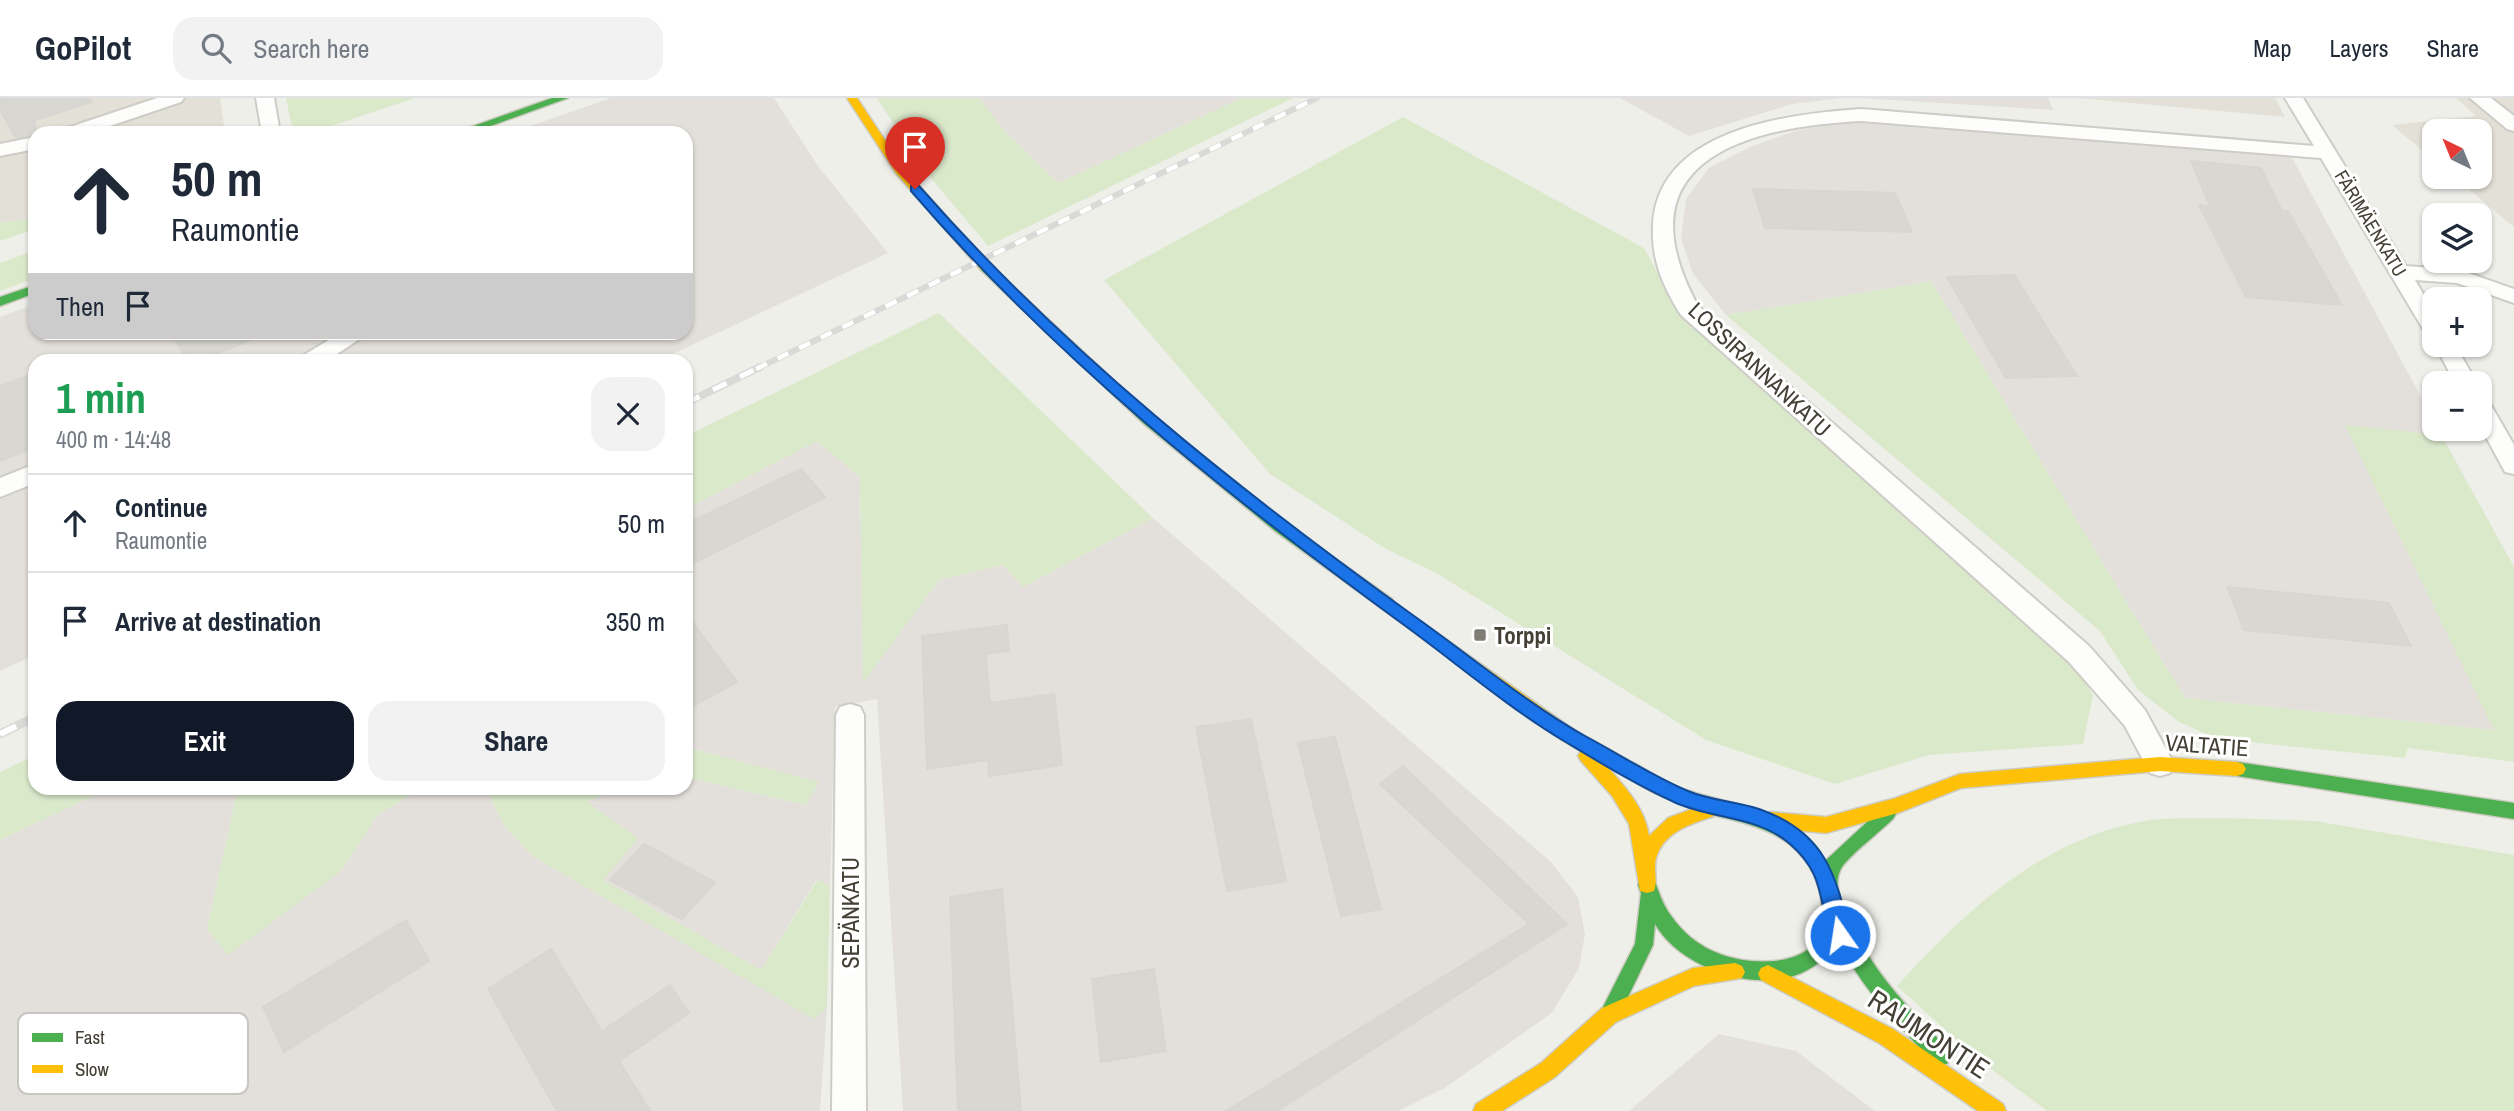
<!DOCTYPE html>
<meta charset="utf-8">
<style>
body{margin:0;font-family:"Archivo Narrow",sans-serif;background:#f2f2f3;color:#1f2937;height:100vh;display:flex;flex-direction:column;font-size:26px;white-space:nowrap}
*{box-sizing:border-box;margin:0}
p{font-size:23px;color:#747a83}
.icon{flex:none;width:38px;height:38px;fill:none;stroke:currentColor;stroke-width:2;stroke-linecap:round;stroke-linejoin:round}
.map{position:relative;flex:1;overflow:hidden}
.sheet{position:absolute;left:28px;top:256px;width:665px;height:441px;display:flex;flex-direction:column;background:#fff;border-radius:21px;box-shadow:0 2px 5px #0004}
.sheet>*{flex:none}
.top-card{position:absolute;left:28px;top:28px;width:665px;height:214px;border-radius:21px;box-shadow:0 2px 5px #0004;background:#fff;color:#1f2937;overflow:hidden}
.needle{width:46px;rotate:317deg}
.buttons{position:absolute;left:2422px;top:21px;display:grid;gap:14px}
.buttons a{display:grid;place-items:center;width:70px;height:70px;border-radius:14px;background:#fff;box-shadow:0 2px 5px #0004;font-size:35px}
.pin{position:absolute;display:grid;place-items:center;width:60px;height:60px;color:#fff;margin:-72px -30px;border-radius:50% 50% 50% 0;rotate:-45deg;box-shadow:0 0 7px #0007}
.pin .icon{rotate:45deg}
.me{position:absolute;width:77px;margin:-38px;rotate:347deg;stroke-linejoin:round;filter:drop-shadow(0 0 5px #0008)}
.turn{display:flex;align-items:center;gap:24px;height:147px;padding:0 28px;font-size:32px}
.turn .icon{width:91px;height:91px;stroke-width:2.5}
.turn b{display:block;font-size:49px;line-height:60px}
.then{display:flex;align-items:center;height:66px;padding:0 28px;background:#0003;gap:14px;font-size:26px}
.round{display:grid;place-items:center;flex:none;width:74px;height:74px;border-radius:21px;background:#f2f2f3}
.head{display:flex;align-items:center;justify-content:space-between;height:119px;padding:0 28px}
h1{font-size:42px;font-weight:700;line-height:52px;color:#1e9e55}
.action{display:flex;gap:14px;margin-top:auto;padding:14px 28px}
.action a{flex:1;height:80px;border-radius:21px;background:#111827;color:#fff;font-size:28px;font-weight:700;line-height:80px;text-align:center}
.action a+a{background:#f2f2f3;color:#1f2937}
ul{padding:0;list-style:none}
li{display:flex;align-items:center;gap:21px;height:98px;padding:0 28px;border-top:2px solid #e0e1e3}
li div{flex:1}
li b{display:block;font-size:26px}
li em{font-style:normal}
header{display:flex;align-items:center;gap:42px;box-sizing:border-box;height:98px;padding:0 35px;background:#fff;border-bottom:2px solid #e0e1e3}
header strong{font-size:33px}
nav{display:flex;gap:38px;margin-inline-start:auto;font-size:24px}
.search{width:490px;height:63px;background:#f2f2f3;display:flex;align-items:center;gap:18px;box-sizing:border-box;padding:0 24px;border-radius:21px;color:#747a83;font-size:26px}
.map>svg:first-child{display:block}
.residential{fill:#e3e1d7}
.industrial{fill:#e3e0db}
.green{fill:#dbe9cb}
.building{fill:#d9d7d2;stroke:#d8d6d0;stroke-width:2}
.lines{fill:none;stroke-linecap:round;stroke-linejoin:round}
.street-casing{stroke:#cdccc7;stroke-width:4}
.fast-casing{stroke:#ceccc1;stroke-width:3}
.slow-casing{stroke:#ceccc1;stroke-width:3}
.street{fill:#fdfdfc;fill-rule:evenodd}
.fast{fill:#4caf50;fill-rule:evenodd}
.slow{fill:#ffc107;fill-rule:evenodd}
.rail-far2-casing{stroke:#d9d9d8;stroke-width:6}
.rail-far1-casing{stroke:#d9d9d8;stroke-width:8}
.rail-casing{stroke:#d9d9d8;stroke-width:9}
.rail-far2{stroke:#fff;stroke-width:4.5;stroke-dasharray:12;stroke-linecap:butt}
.rail-far1{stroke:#fff;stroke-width:5;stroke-dasharray:15;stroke-linecap:butt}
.rail{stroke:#fff;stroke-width:6;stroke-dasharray:18;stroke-linecap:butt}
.route{fill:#1a73e8;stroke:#114b97;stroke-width:2}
.poi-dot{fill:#807d75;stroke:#fff;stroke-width:2.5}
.labels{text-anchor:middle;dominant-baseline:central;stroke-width:6;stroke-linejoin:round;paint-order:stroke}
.far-street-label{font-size:19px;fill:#454036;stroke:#fff}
.street-label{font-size:23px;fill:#454036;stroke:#fff}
.poi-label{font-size:23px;font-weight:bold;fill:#454036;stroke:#fff;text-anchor:start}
.near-street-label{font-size:28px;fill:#454036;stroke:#fff}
.key{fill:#fff;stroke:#c7c6c3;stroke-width:2}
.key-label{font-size:19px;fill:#454036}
</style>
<header>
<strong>GoPilot</strong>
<div class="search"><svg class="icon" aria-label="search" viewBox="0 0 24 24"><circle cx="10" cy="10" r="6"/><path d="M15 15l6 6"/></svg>Search here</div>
<nav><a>Map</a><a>Layers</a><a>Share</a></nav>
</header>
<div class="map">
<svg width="2514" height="1013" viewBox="0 0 2514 1013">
<rect width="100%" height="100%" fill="#efefea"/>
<g class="residential">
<path d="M0 0H220L225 35H35V120L0 125Z"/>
<path d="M2077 0H2275L2285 19Z"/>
<path d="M2456 0H2514V129L2454 79H2480V33H2434V62L2392 27 2476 18Z"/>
</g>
<g class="industrial">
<path d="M611 0H774L818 68 888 155 660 262H35V557L0 573V219L35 206V234H686V35H510Z"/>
<path d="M979 0H1242L1058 85 1005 34Z"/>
<path d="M1620 0H1841L1792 6 1689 38Z"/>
<path d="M1859 0H2048L2053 12Z"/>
<path d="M1844 24 2290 56 2434 323V331H2438L2514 469V634L2185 600 1931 183 1726 217 1693 176 1681 140 1686 101 1709 70 1750 49 1795 33Z"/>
<path d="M817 343 860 379 863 583 939 482 1003 467 1023 489 1153 420 1551 764 1578 799 1585 836 1579 870 1552 915 1443 991 1398 1013H903L877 601 835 609 830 789 817 781 761 872 602 782 587 704 619 690H686V679L806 707 818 684 686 649V411Z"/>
<path d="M110 690H238L207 831 341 773 377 717 422 690H486L503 726 532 758 814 920 827 910 820 1013H0V742Z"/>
<path d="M1719 936 1796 953 1875 1013H1629Z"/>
</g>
<g class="green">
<path d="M286 0H415L311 35H293Z"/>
<path d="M877 0H979L1005 34 1058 85 1242 0H1293L988 148 919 66Z"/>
<path d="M1403 19 1644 150 1674 204 2061 545 2093 597 2083 646 1929 657 1835 686 1706 642 1438 476 1386 451 1270 376 1104 182Z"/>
<path d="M35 120V131L0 143V125Z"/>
<path d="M35 152V180L0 193V165Z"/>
<path d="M1931 183 2185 600 2494 632 2345 327 2441 337 2514 469V664L2408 650 2405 660 2218 641 2179 624 2138 592 2100 533 1726 217Z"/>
<path d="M939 215 1153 420 1023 489 1003 467 939 482 863 585 860 379 817 343 686 411V338Z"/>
<path d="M686 649 819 684 806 707 686 679Z"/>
<path d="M35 657V690H110L0 742V674Z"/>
<path d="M238 690H422L377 717 341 773 228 857 207 831Z"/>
<path d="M486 690H619L587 704 638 740 603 782 761 872 818 781 830 789 827 910 814 921 532 758 503 726Z"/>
<path d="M2224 720 2315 723 2514 757V1013H2047L1975 959 1897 888C1962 816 2036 746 2134 725 2162 718 2195 721 2224 720Z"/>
</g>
<g class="building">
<path d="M0 0H91L92 4 35 22V37L16 40 0 12Z"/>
<path d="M2191 63 2261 70 2282 113H2288L2342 207 2246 199 2199 107 2210 108Z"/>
<path d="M1753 91 1895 95 1912 134 1765 130Z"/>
<path d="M2014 177 2077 278 2006 280 1947 179Z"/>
<path d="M170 234H268V235L201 262H188Z"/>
<path d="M28 278 35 293V349L0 363V288Z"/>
<path d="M801 371 825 399 686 469V426Z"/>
<path d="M2227 489 2389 505 2411 548 2244 532Z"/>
<path d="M686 515 737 584 686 612Z"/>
<path d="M1007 527 1009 553 986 556 990 605 1054 596 1062 667 989 678 988 662 927 671 922 538Z"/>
<path d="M1251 621 1286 783 1227 793 1196 629Z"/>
<path d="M1335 639 1381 811 1341 818 1298 645Z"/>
<path d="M1403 668 1567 826 1277 1013H1226L1529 826 1380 686Z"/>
<path d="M644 746 715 784 682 821 610 782Z"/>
<path d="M1002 791 1021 1013H958L950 799Z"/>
<path d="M406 822 429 863 284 954 263 909Z"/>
<path d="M551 851 602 933 670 887 689 915 619 963 650 1013H557L488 891Z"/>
<path d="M1154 871 1166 953 1101 964 1092 881Z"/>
</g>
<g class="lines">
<defs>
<g id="street">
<path d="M157 0H184L181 4 89 35H62L64 31Z"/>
<path d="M256 0H274L280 35H262Z"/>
<path d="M2285 0H2303L2406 168 2460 172 2514 191V205L2457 185 2415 182 2434 214V238L2426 236 2321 60 1861 23C1743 29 1619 64 1698 208L2089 548 2145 612 2174 666 2170 675 2160 678 2150 675 2125 628 2069 564 1681 217C1663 189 1651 161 1653 127 1658 31 1787 16 1861 11L2314 48Z"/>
<path d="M2470 0H2491L2514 18V33L2507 31Z"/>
<path d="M35 39V51L0 58V46Z"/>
<path d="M342 234H370L328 262H301L304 257Z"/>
<path d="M2434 245 2455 247 2477 285H2455Z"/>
<path d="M2480 300 2488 302 2514 347V376L2505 374 2480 328Z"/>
<path d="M35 366V385L0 399V380Z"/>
<path d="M850 606 860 609 864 617 866 1013H832L836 617 840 609Z"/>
</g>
<g id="fast">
<path d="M552 0H568L471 35H454Z"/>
<path d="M985 165 989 166 1153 319 1285 425 1392 501 1394 505 1392 509H1380L1275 433 1143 325 981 172V166Z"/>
<path d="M35 187V195L0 208V199Z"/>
<path d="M1622 660C1642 667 1659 682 1680 690 1729 708 1798 710 1825 763L1881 711 1887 708 1893 711 1896 716 1893 721C1880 734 1852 755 1842 769 1834 782 1838 797 1844 810 1868 869 1904 906 1948 951L1951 958 1948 965 1941 968 1934 965C1897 926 1860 889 1837 840 1805 911 1688 883 1655 826L1653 847 1616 924 1609 926 1602 924 1599 917 1635 846 1641 795 1638 787 1640 781 1647 779 1654 781C1659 794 1663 808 1672 819 1696 853 1734 866 1774 863 1792 861 1811 855 1819 838 1825 824 1823 805 1819 791 1805 741 1762 728 1717 718 1700 714 1683 707 1667 700 1649 694 1632 682 1616 672L1613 667 1616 662Z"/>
<path d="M2237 664 2514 705V721L2237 678 2231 676 2228 671 2231 666Z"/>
</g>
<g id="slow">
<path d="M847 0H857L904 71 989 166V172H981L896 75Z"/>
<path d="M1386 499 1574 632 1628 662 1631 667 1628 672 1622 674 1605 666C1623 687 1645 709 1649 738L1668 720 1716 702 1722 705 1725 710 1722 715C1697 725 1665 730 1656 760 1653 771 1658 783 1654 793L1647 795 1640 793 1629 726 1612 698 1581 663 1578 658 1581 653 1562 642 1380 509 1378 505 1380 501Z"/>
<path d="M2160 659 2237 664 2243 666 2246 671 2243 676 2237 678 2160 673 1961 690 1898 715 1826 735 1770 730 1764 727 1761 722 1764 717 1770 714 1826 719 1896 700 1960 676Z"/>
<path d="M1735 865 1742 868 1745 874 1742 880 1694 888 1616 924 1555 979 1502 1013H1473L1476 1006 1541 965 1602 910 1693 870Z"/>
<path d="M1768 867 1893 931 2003 1006 2006 1013H1978L1879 945 1761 882 1758 876 1761 870Z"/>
</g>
</defs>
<use href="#street" class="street-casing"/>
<use href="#fast" class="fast-casing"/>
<use href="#slow" class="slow-casing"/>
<use href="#street" class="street"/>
<use href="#fast" class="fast"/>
<use href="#slow" class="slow"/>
<defs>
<path id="rail-far2" d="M756 271 1317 0"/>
<path id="rail-far1" d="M686 305 760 269"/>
<path id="rail" d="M0 636 35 619"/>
</defs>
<use href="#rail-far2" class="rail-far2-casing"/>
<use href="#rail-far1" class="rail-far1-casing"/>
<use href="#rail" class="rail-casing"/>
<use href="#rail-far2" class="rail-far2"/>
<use href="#rail-far1" class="rail-far1"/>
<use href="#rail" class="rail"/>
</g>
<path class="route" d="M911 88H919C1064 253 1236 390 1414 518 1468 556 1529 607 1585 638 1619 656 1652 678 1688 693 1711 703 1736 703 1759 711 1825 734 1836 776 1850 837L1847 844 1840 846 1834 844C1816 805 1828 779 1790 746 1758 718 1713 721 1676 705 1638 688 1599 664 1564 643 1507 609 1454 563 1400 524 1224 396 1054 259 911 93Z"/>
<rect class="poi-dot" x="1473" y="530" width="14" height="14" rx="3.5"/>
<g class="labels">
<g class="far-street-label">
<text transform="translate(2371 125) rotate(59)">FÄRIMÄENKATU</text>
</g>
<g class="street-label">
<text transform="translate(1760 271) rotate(43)">LOSSIRANNANKATU</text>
<text transform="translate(2207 647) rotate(4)">VALTATIE</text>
<text transform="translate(850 815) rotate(-90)">SEPÄNKATU</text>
</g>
<g class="poi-label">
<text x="1494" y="537">Torppi</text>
</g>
<g class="near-street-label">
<text transform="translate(1929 936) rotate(33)">RAUMONTIE</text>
</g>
</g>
<rect x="18" y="915" width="230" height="81" rx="10" class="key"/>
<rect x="32" y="935" width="31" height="9" fill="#4caf50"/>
<rect x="32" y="967" width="31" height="8" fill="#ffc107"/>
<g class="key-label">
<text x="75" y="946">Fast</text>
<text x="75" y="978">Slow</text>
</g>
</svg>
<div class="buttons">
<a><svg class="needle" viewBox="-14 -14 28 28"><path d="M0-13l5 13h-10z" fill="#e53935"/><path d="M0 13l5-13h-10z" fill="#747a83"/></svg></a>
<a><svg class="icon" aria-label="layers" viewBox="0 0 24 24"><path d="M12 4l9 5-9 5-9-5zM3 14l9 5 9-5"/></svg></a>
<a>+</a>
<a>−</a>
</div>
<div class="pin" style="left:915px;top:91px;background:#d93025"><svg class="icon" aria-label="arrive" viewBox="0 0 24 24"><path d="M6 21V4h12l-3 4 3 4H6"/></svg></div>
<svg class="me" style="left:1840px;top:837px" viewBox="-20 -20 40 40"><circle r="17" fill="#1a73e8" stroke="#fff" stroke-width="3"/><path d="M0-11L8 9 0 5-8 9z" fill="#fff"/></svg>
<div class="top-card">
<div class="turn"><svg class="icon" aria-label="ahead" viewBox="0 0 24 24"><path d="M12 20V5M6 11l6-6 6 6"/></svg><div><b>50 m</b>Raumontie</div></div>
<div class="then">Then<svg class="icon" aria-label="arrive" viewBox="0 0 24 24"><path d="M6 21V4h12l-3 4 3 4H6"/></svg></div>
</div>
<section class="sheet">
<div class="head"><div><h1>1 min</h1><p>400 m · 14:48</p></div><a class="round"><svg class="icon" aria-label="close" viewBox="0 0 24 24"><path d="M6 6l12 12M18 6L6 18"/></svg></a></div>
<ul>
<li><svg class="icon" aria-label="ahead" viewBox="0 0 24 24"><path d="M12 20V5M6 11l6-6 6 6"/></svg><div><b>Continue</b><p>Raumontie</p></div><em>50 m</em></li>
<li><svg class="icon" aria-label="arrive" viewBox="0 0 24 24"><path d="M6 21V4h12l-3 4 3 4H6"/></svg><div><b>Arrive at destination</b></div><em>350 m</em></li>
</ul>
<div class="action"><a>Exit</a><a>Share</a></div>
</section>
</div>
